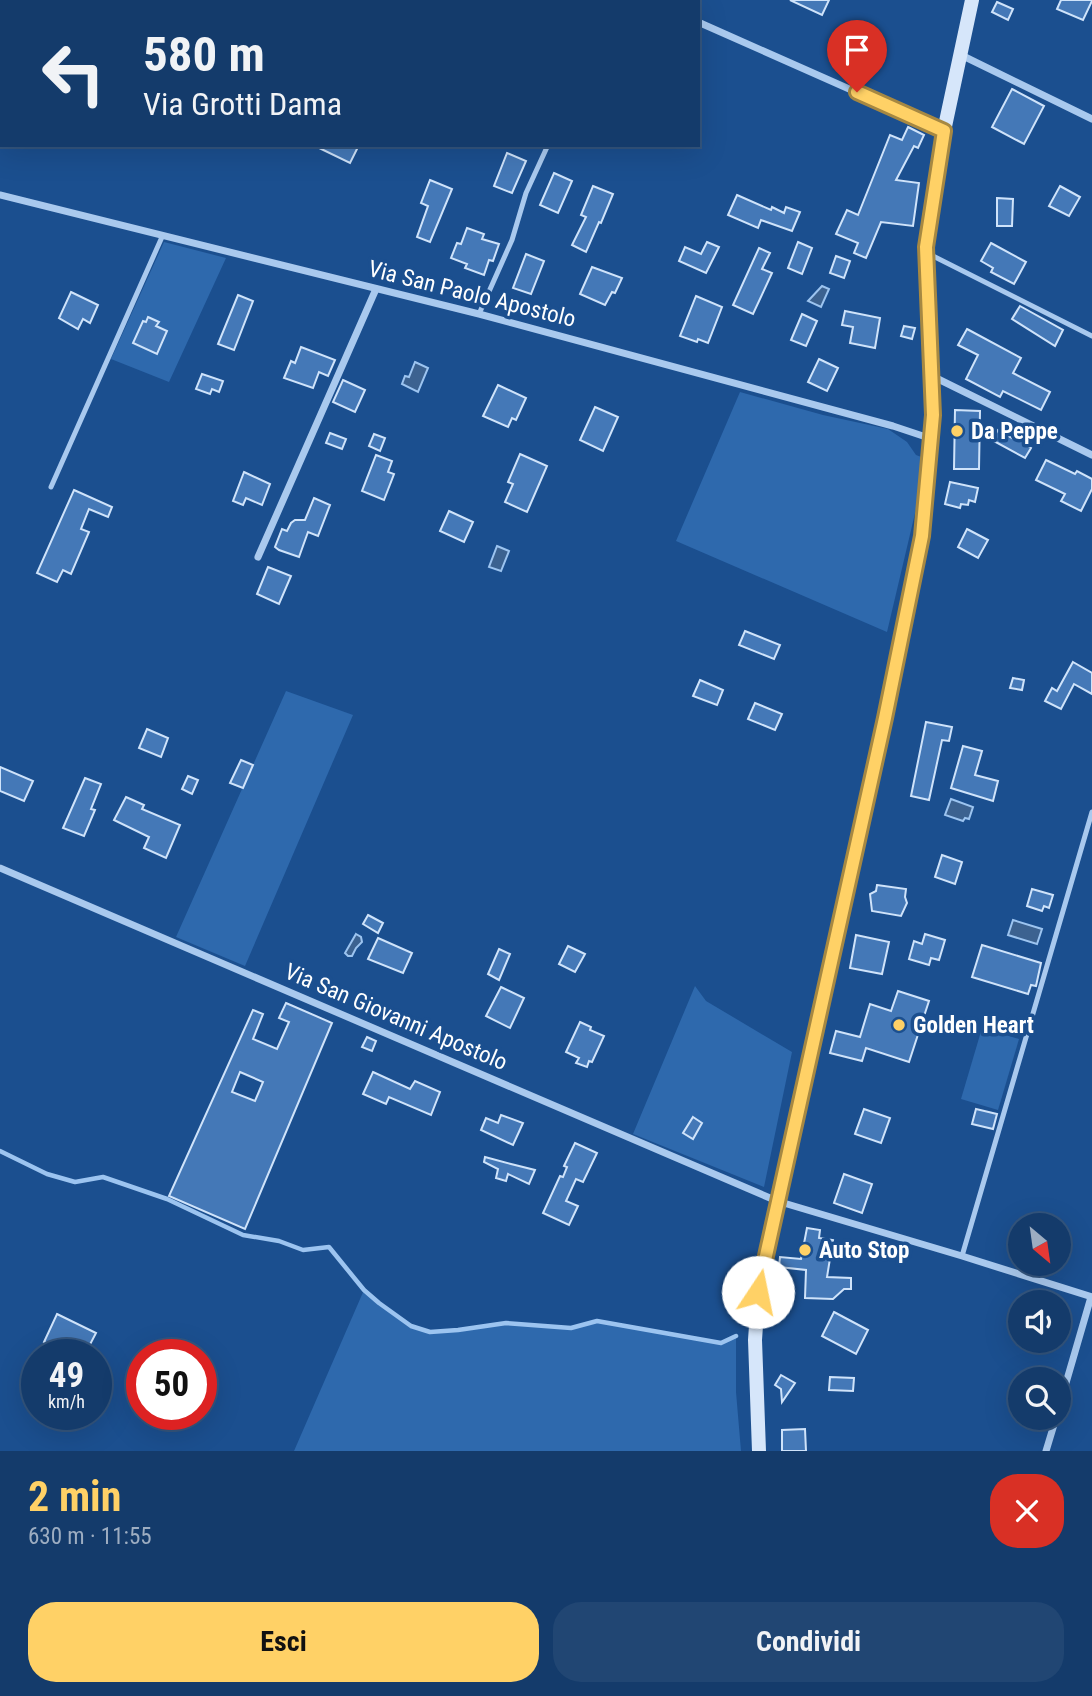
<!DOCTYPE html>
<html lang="it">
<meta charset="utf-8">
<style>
body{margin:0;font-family:"Roboto Condensed",sans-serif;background:#214673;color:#f1f3f6;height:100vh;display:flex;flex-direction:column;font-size:26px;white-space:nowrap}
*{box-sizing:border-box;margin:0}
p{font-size:23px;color:#9dadc1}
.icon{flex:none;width:38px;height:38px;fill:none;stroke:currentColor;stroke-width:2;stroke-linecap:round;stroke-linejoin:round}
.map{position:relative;height:1451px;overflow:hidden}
.side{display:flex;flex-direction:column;background:#143b6b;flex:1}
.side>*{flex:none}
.hud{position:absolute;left:0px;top:0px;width:700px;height:147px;box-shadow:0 7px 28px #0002,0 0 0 2px #33557e;background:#143b6b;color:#f1f3f6;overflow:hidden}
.needle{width:46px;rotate:151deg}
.controls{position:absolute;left:1008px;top:1213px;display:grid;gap:14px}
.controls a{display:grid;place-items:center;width:63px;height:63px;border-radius:50%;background:#143b6b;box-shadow:0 7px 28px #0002,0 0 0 2px #33557e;font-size:35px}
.speed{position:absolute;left:21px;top:1339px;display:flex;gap:14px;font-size:35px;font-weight:700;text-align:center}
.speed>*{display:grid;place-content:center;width:91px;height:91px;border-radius:50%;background:#143b6b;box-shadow:0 7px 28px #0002,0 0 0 2px #33557e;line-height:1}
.speed small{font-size:18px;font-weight:400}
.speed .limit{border:10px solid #d22;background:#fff;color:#111}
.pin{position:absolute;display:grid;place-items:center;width:60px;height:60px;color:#fff;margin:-72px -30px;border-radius:50% 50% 50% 0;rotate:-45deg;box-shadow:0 0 7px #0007}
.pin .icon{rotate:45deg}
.me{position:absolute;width:77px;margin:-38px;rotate:11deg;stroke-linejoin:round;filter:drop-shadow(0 0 5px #0008)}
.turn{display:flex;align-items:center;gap:24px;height:147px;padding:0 28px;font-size:32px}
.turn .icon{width:91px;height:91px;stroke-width:2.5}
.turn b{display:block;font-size:49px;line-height:60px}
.round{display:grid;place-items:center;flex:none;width:74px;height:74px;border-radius:28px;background:#214673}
.summary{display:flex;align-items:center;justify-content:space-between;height:119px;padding:0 28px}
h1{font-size:42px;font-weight:700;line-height:52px;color:#ffd166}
.cta{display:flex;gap:14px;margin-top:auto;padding:14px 28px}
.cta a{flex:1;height:80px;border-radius:28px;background:#ffd166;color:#111;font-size:28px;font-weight:700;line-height:80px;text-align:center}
.cta a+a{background:#214673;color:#f1f3f6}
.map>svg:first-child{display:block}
.green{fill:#2e69ad;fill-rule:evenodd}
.water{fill:#3c6290;stroke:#9cc4f0;stroke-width:2}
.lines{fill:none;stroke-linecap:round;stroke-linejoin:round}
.stream{stroke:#9cc4f0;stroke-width:4.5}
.building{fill:#4478b7;stroke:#cfe3fa;stroke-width:2;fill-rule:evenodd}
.path{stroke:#a9c9ee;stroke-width:2.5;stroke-dasharray:3.5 5;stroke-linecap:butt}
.service{stroke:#a9c9ee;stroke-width:5}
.minor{stroke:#a9c9ee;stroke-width:7}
.secondary{stroke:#d6e6fa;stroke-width:14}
.route-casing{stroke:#a68842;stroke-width:18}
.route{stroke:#ffd166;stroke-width:12}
.poi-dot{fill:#ffd166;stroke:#1b4f8f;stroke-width:2.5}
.labels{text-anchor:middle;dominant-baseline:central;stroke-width:7;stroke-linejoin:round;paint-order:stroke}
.street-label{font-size:23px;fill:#fff;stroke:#1b4f8f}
.poi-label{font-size:23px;font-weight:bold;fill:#fff;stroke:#1b4f8f;text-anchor:start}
</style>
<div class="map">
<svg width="1092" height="1451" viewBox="0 0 1092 1451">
<rect width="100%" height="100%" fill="#1b4f8f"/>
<g class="green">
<path d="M164 242 226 258 169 382 111 359ZM143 321 167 331 158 354 133 344Z"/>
<path d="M740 392 823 415 888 429 907 442 916 455 924 458 916 509 887 632 676 541Z"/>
<path d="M286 691 353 715 245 966 176 937 242 789 230 783 241 760 253 765Z"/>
<path d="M695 986 706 1001 792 1052 764 1187 633 1134Z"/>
<path d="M982 1028 1019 1039 998 1110 961 1099Z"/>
<path d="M364 1290 411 1326 430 1332 458 1330 506 1323 571 1328 597 1321 721 1343 736 1336V1392L741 1451H294Z"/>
</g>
<g class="water">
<path d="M822 286 829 289 821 307 808 301Z"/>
<path d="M415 362 428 368 418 392 402 384 405 376 409 377Z"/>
<path d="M497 546 509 551 501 571 489 567Z"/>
<path d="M951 799 973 807 969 819 965 818 963 821 945 815Z"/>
<path d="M1013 920 1042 929 1037 944 1008 935Z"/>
<path d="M356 934 361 937 362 942 356 948 352 956H348L345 953Z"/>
</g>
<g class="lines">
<path class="stream" d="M0 1151 47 1174 75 1182 103 1177 167 1199 243 1235 279 1241 303 1250 329 1247 364 1290 379 1303 411 1326 430 1332 458 1330 506 1323 571 1328 597 1321 721 1343 736 1336"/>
</g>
<g class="building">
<path d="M790 0H829L822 15Z"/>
<path d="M1061 0H1092V1L1083 20 1057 9Z"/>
<path d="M997 2 1013 9 1008 20 992 12Z"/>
<path d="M1012 89 1044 106 1024 144 992 127Z"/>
<path d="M908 127 924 135 918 148 914 146 896 180 919 183 913 226 881 222 866 258 854 253 858 243 836 234 847 210 858 215 890 135 902 140Z"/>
<path d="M313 145H359L350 163Z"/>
<path d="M507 153 526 161 512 193 494 186Z"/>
<path d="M554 173 572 181 558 213 540 205Z"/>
<path d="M430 180 452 189 430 242 417 237 428 206 421 203Z"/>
<path d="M593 186 613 194 601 223 599 222 586 252 572 245 586 217 581 215Z"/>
<path d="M1060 186 1080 197 1069 216 1049 206Z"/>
<path d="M737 195 771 210 772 207 784 213 786 207 800 212 792 231 761 220 758 228 728 215Z"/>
<path d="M997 198 1013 199 1012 226H997Z"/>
<path d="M467 228 484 234 482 239 499 244 493 261 489 260 484 275 465 268 467 264 451 258 457 243 461 244Z"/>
<path d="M707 242 719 247 706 273 679 261 685 247 701 254Z"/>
<path d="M798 242 812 248 802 274 788 268Z"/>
<path d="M991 243 1026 262 1014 284 991 272 993 268 981 261Z"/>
<path d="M759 248 770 253 762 269 772 273 753 314 733 305Z"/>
<path d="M526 254 544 261 531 294 513 288Z"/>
<path d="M836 256 850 261 844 278 830 273Z"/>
<path d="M592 267 622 278 615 293 612 292 605 305 580 294Z"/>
<path d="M71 292 98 305 90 323 83 319 78 329 59 318Z"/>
<path d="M238 295 253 301 234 350 218 344Z"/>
<path d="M696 296 722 307 708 343 698 339 697 342 680 336Z"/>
<path d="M1020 306 1063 330 1055 346 1012 319Z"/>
<path d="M845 311 880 318 875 348 850 343 853 327 842 325Z"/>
<path d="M802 314 817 321 806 346 791 340Z"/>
<path d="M148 317 159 322 156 326 167 331 157 354 133 343 143 321 146 322Z"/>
<path d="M904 326 915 328 912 339 901 336Z"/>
<path d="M967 329 1021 358 1013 373 1050 392 1041 410 1003 391 1000 397 966 379 978 355 958 345Z"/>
<path d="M301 347 335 360 328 376 319 372 313 388 284 378 291 361 295 363Z"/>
<path d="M819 359 838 368 827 391 808 382Z"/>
<path d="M202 374 223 381 219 392 212 389 210 394 196 389Z"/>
<path d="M343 380 365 390 355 412 333 402Z"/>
<path d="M498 385 526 398 516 420 512 418 508 427 483 416Z"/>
<path d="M595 407 618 417 603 451 580 440Z"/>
<path d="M955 410 980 411 979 469H954Z"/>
<path d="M998 430 1012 438 1016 430 1032 439 1028 446 1031 448 1025 458 992 440Z"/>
<path d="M330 433 346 439 342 449 326 443Z"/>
<path d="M374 434 385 438 380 451 369 446Z"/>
<path d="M520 454 547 466 527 512 505 502 513 484 508 482Z"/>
<path d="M376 455 392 461 388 472 394 474 384 500 362 491Z"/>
<path d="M1046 460 1075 474 1077 471 1092 479V489L1081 511 1061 501 1065 494 1036 480Z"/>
<path d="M244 472 270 484 262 505 246 498 243 505 233 501Z"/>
<path d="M950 482 978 488 975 502 969 500 968 505 961 504 960 508 945 504Z"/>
<path d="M74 490 112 507 108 517 89 509 81 529 89 532 71 574 63 570 57 582 37 573Z"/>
<path d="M314 498 330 505 318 536 308 532 299 557 279 550 275 547 282 529 287 531 291 523 295 520H305Z"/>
<path d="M449 511 473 522 464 542 440 531Z"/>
<path d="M967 529 988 540 978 558 958 547Z"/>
<path d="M268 567 291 576 279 604 257 594Z"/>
<path d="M745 631 780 645 774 659 739 645Z"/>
<path d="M1073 662 1092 673V694L1074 684 1061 709 1045 701 1052 688 1057 691Z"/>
<path d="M1013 678 1024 680 1022 690 1010 688Z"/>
<path d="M700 680 723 690 717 705 693 696Z"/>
<path d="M755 703 782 714 775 730 748 719Z"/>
<path d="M926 722 952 727 949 741 942 740 929 800 911 796Z"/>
<path d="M147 729 168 738 161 757 139 748Z"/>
<path d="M963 746 982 751 975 775 998 781 993 801 951 788Z"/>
<path d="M241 760 253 765 243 788 230 783Z"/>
<path d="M0 767 33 781 24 801 0 791Z"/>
<path d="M188 776 198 780 192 794 182 789Z"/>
<path d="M85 778 101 784 91 809 95 810 84 836 63 828Z"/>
<path d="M126 797 144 805 142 809 180 825 166 858 144 848 149 837 114 820Z"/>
<path d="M942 855 962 862 955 884 935 877Z"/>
<path d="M877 885 906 889 905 897 907 903 901 916 872 911 870 894 876 891Z"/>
<path d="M1032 889 1053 895 1049 908 1044 906 1042 911 1027 906Z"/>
<path d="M368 915 383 923 378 933 363 924Z"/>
<path d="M925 934 945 940 939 960 931 958 929 965 909 959 914 941 922 944Z"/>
<path d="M856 935 889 942 882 974 850 968Z"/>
<path d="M378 938 412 953 403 973 368 959Z"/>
<path d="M982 945 1041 963 1036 986 1031 985 1028 994 972 977Z"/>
<path d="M568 946 585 954 575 972 559 964Z"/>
<path d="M499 949 510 954 499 980 488 974Z"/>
<path d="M501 987 524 998 510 1028 486 1016Z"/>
<path d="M898 991 929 1001 909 1062 866 1048 862 1061 830 1053 836 1031 860 1037 870 1004 891 1011Z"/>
<path d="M286 1003 332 1023 245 1229 169 1196 253 1010 263 1014 253 1039 277 1049 289 1022 279 1018ZM240 1072 263 1082 255 1101 232 1092Z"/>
<path d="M580 1022 591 1027 590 1030 604 1036 592 1062 589 1061 587 1067 576 1063 579 1058 566 1052Z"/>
<path d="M367 1037 376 1041 372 1051 362 1047Z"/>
<path d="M373 1072 410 1089 415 1081 440 1092 431 1115 389 1097 386 1104 363 1094Z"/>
<path d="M864 1109 890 1118 881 1143 855 1134Z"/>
<path d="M976 1109 997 1114 993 1129 972 1124Z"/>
<path d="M501 1115 523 1123 513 1145 481 1130 486 1118 498 1123Z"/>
<path d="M693 1117 702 1123 693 1139 683 1133Z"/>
<path d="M575 1143 597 1153 583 1182 576 1179 566 1201 578 1206 569 1225 543 1213 560 1176 563 1177 567 1167 564 1166Z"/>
<path d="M485 1157 511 1164 535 1170 529 1184 508 1174 506 1181 496 1178 498 1169 484 1162Z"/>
<path d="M844 1174 872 1184 862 1213 834 1203Z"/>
<path d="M807 1228 820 1230 819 1238 833 1240 827 1277 851 1278V1289H844L833 1299 805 1298 806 1270 779 1267 780 1257 801 1259Z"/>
<path d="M834 1312 868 1330 856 1354 822 1336Z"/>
<path d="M57 1314 96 1333 85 1354H71L44 1342Z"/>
<path d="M781 1375 795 1383 782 1402 781 1389 775 1385Z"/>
<path d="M830 1377 854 1378 853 1391 829 1390Z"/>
<path d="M805 1429 806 1451H782V1430Z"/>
</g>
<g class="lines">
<path class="path" d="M379 2 380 0"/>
<g class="service">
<path d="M929 254 1092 336"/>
<path d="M479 314 512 240 526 193 548 145"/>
<path d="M51 487 162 237"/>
<path d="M962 1256 1092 812"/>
</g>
<g class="minor">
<path d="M648 0 652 2"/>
<path d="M698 22 944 131"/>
<path d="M961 55 1092 119"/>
<path d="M0 195 479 314 893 426 932 439"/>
<path d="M932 376 1092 455"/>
<path d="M258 557 376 289"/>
<path d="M0 868 777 1201 962 1256 1092 1297"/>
<path d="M1059 1407 1091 1297"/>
<path d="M1046 1451 1056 1418"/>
</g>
<path class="secondary" d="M759 1451 755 1340 759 1283 885 718 922 535 933 427 926 252 927 234 944 131 972 0"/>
</g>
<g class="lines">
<defs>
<path id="route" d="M758 1292 885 718 922 536 933 415 926 247 944 131 857 92"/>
</defs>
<use href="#route" class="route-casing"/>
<use href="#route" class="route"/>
</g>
<g class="poi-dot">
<circle cx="957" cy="431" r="7"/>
<circle cx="899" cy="1025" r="7"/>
<circle cx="805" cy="1250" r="7"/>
</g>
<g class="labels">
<g class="street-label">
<text transform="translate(472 294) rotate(14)">Via San Paolo Apostolo</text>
<text transform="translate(396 1017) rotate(23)">Via San Giovanni Apostolo</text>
</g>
<g class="poi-label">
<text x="971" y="431">Da Peppe</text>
<text x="913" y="1025">Golden Heart</text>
<text x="819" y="1250">Auto Stop</text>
</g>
</g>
</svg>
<div class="controls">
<a><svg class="needle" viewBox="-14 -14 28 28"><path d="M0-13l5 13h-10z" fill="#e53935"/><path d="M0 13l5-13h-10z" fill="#9dadc1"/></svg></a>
<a><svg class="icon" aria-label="sound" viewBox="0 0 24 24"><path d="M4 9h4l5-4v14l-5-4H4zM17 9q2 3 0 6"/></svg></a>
<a><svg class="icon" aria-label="search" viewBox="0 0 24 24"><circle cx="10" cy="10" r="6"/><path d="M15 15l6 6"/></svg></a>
</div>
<div class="speed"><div>49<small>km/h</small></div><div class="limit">50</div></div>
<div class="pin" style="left:857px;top:92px;background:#d93025"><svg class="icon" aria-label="arrive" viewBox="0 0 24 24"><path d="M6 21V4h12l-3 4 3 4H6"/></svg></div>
<svg class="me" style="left:758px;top:1292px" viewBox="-20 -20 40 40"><circle r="19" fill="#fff"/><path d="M0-13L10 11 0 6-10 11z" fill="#ffd166"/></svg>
<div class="hud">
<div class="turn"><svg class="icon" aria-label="left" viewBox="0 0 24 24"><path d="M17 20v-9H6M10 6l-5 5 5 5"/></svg><div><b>580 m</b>Via Grotti Dama</div></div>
</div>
</div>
<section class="side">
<div class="summary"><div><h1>2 min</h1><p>630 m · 11:55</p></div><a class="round" style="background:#d93025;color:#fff"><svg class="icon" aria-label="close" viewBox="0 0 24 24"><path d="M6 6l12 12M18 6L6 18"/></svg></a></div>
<div class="cta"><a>Esci</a><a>Condividi</a></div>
</section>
